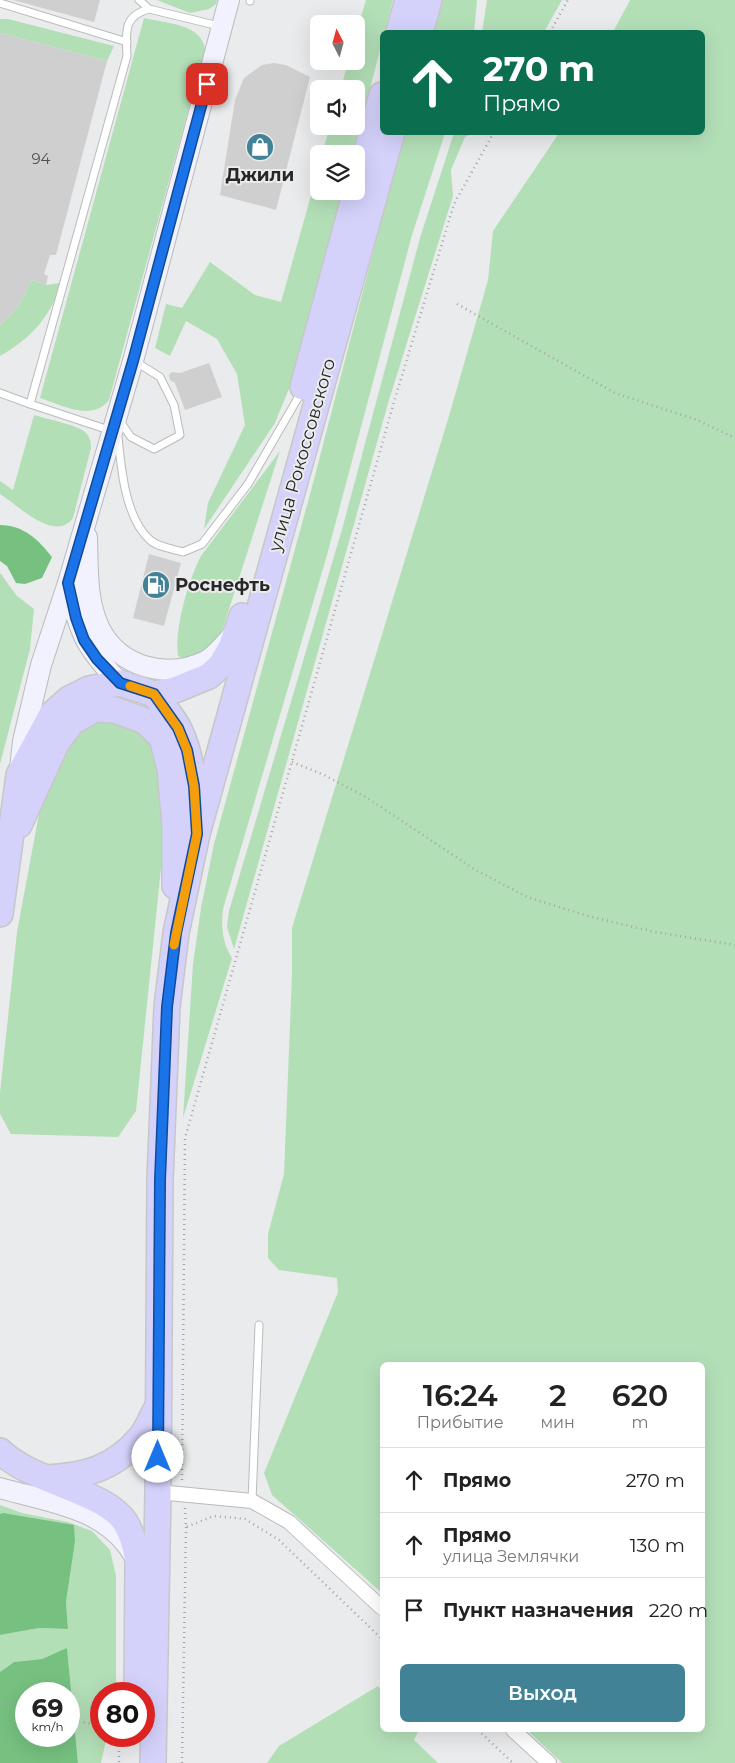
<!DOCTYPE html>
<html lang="ru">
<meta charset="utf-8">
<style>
body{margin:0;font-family:Montserrat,sans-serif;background:#f2f2f2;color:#222;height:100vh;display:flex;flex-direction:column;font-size:19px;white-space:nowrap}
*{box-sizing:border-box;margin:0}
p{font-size:16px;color:#767676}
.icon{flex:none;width:28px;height:28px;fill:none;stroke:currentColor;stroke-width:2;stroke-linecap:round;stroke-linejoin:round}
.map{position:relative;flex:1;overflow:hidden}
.details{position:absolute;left:380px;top:1362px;width:325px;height:370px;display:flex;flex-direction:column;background:#fff;border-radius:8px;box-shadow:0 5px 20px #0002}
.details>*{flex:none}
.hud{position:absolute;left:380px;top:30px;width:325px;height:105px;border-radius:8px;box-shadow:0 5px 20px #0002;background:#0b6e4f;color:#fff;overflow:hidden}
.needle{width:32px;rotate:354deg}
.buttons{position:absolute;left:310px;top:15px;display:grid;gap:10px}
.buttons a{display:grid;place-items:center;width:55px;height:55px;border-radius:8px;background:#fff;box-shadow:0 5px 20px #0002;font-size:25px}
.speed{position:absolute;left:15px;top:1682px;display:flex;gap:10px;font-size:25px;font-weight:700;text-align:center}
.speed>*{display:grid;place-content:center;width:65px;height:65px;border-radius:50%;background:#fff;box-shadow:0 5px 20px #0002;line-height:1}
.speed small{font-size:12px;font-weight:400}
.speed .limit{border:8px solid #d22;background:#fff;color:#111}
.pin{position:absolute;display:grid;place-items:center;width:42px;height:42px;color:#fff;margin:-21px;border-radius:10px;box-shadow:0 2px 8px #0006}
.me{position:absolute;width:55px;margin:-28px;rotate:0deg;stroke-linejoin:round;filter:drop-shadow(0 0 4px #0008)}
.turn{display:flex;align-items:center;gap:18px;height:105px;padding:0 20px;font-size:22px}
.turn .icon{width:65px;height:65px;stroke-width:2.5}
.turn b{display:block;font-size:35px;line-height:42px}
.eta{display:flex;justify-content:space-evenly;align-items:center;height:85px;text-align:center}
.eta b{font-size:30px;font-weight:600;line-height:35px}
.primary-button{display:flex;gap:10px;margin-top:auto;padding:10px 20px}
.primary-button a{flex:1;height:58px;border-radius:8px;background:#428296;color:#fff;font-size:20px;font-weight:600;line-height:58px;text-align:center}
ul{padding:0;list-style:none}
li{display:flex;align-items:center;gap:15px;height:65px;padding:0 20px;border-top:1px solid #e0e0e0}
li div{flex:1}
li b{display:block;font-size:19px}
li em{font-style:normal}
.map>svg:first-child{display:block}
.green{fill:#b3dfb7}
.forest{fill:#76c180;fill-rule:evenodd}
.building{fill:#cfcfd0}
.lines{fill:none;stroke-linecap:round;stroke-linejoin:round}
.lane-casing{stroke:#babbbb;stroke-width:9}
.street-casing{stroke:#babbbb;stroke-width:16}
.secondary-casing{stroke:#babbbb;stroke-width:22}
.highway-casing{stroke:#c7c7c7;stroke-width:28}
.path{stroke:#a4a5a6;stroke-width:2.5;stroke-dasharray:1 4;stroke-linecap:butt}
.lane{stroke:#fff;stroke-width:7}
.street{stroke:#fff;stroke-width:14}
.secondary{stroke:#f2f1fe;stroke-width:20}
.highway{stroke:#d4d1fb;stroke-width:25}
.route-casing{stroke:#114b97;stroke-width:12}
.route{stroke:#1a73e8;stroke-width:9}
.slow{stroke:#f59e0b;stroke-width:9}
.labels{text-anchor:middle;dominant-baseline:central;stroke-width:4;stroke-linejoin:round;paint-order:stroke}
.number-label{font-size:15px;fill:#515152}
.poi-label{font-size:18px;font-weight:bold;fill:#272728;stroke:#eaebec}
.street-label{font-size:18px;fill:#272728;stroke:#eaebec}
</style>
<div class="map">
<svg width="735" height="1763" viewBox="0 0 735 1763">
<rect width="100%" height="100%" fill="#eaebec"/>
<g class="green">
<path d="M157 0H217L216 4 209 9 190 13Z"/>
<path d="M366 0H393L353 154H322L330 126H356V89H341L348 61H356V34Z"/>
<path d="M440 0H477L474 32H431Z"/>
<path d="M487 0H562L544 32H482Z"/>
<path d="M630 0H735V1763H562L527 1730H702V1365H382V1593L272 1495 264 1473 338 1292 337 1278 279 1270 268 1258V1234L284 1174 292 975V928L449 416 488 280 493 231 559 133 702 132V32H613Z"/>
<path d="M144 18C165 23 202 24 205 49L109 400C92 422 61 405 40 398Z"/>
<path d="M0 19H8L114 46 107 61 0 33Z"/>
<path d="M404 133H445L412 235 327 555 223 909C221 927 222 942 232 958L183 1118 193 964 201 908 214 844 312 487Z"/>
<path d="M454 133H473L465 137 451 170 453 196 389 400 234 949 227 927 229 911 343 526 420 238Z"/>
<path d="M319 167V191H343L293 379 275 423 204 529 208 503 245 425 237 374 217 339 186 321 170 356 155 348 166 304 182 308 210 262 255 295 281 302Z"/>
<path d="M32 280 46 285 61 283C51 317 30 339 0 356V325L18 307Z"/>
<path d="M34 415C46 419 79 425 86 433 90 437 91 443 91 448L73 518C55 543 19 506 0 494V481L13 490Z"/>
<path d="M280 451 221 634 203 655 185 660 178 656C174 629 188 581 201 556Z"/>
<path d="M0 573 17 596 34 609 30 649 0 764Z"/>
<path d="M100 719 134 726 156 748 165 829 136 1111 118 1137 11 1134 0 1114V1093L17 932 41 803 62 753 78 731Z"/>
<path d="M0 1505 22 1513 68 1522 92 1531 110 1550 116 1576V1694H101V1736H107L101 1763H78L67 1649 42 1659 14 1662 0 1672V1635L39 1628 68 1629 66 1602 75 1542 13 1516 0 1514Z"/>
<path d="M378 1686 382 1691V1730H416L418 1732 414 1740 438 1763H267L279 1746Z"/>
</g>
<g class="forest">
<path d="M0 525C23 525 38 539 52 557L42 578 25 584 16 583 7 566 0 561Z"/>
<path d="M3 1513 74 1525 75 1542 66 1602 68 1629 39 1628 0 1635V1514Z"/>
<path d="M67 1648 78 1763H0V1672L14 1662 42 1659ZM26 1694H69V1736H26Z"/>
</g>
<g class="building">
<path d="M13 0H100L94 22Z"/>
<path d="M0 33 107 61 56 255H50L44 274 48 276 46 285 32 280 18 307 0 325Z"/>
<path d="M274 63 286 65 310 77 276 210 220 195 235 100 244 78 262 65Z"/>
<path d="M209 363 222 397 185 410 175 383 170 380 169 375 172 372 180 373Z"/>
<path d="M149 554 181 563 164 626 133 618Z"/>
</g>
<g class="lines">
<defs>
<g id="lane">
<path d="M139 0 149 9 219 26"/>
<path d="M250 1V0"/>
<path d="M0 3 127 42"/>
<path d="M0 393 30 404"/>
<path d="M119 420 131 437 154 449 180 435 174 405 160 377 136 362"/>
<path d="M112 431 30 404 127 56C126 32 123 16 149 9"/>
<path d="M118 437C121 467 125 518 150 540 158 547 172 549 183 552L202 544 248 484 302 391"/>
<path d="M252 1501 259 1325"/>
</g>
<g id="street">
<path d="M158 1492 252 1501 289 1522 382 1608"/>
<path d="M513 1730 549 1763"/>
</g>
<g id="secondary">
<path d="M87 537C88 567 86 601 100 629 119 667 167 680 206 661 215 656 224 645 231 637"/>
<path d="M69 584C78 632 86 648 120 683"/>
<path d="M20 769 23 741 41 665 68 583 133 361 229 0"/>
<path d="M0 1488C48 1502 105 1507 133 1554"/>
</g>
<g id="highway">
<path d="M399 32 408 0"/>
<path d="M420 32 429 0"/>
<path d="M303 387 382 95"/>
<path d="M154 694C162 705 173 717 179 729 192 755 194 787 196 816"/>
<path d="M19 825 56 744 72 722 95 709 115 710 145 721 162 738 170 769 175 826V886"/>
<path d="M0 914 19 775 52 714 69 699 89 689 120 683 154 694 175 690 209 676 220 666 231 648 242 616"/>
<path d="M0 1451C31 1482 105 1491 125 1522 133 1535 136 1547 138 1562L137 1694"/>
<path d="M47 1478C85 1476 113 1469 140 1438 147 1430 151 1418 157 1408"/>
<path d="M153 1763 158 1492 160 1180 167 1007 176 933 197 834 392 132"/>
</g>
</defs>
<use href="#lane" class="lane-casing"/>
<use href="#street" class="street-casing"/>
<use href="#secondary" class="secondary-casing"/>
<use href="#highway" class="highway-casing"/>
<g class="path">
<path d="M550 32 568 0"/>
<path d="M457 304 615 393 697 420 735 438"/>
<path d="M292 762 324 775 366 797 474 869 527 897 588 916 655 932 735 945"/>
<path d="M182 1480 185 1138 394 402 454 204 494 132"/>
<path d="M185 1508 186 1527 214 1516 245 1519 279 1540 382 1639"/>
<path d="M0 1703 26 1709"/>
<path d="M69 1719 101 1726"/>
<path d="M478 1730 513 1763"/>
<path d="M119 1736V1763"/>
<path d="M182 1763 186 1527"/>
</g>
<use href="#lane" class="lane"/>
<use href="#street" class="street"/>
<use href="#secondary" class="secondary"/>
<use href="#highway" class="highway"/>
</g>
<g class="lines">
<defs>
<path id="route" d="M158 1457 160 1180 167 1007 176 933 197 834 194 786 187 750 178 728 154 694 120 683 97 659 84 640 76 618 68 583 133 361 207 84"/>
</defs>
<use href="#route" class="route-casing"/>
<use href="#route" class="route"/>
<path class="slow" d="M130 686 154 694 178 728 187 750 194 786 197 834 174 945"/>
</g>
<defs>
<symbol id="shop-disc" viewBox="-11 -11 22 22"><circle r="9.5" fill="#428296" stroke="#eaebec"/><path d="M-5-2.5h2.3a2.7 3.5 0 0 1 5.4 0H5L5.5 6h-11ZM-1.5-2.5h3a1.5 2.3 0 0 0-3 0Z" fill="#fff"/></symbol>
<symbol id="fuel-disc" viewBox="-11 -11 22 22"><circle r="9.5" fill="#428296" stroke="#eaebec"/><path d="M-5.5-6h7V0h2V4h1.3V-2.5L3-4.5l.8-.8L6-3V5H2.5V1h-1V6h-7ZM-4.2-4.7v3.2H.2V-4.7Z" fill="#fff"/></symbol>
</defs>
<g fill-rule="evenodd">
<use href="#shop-disc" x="244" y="131" width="32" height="32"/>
<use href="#fuel-disc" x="140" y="569" width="32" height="32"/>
</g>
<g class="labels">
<g class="number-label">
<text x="41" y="158">94</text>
</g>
<g class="poi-label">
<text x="260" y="175">Джили</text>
<text x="175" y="585" text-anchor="start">Роснефть</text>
</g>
<g class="street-label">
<text transform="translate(302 455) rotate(-74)">улица Рокоссовского</text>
</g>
</g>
</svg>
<div class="buttons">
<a><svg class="needle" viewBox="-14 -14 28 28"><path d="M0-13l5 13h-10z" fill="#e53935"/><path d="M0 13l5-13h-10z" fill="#767676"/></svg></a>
<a><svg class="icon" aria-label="sound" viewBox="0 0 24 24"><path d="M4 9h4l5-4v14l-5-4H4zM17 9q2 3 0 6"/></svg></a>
<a><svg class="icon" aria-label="layers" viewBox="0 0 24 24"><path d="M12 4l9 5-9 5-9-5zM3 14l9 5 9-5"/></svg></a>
</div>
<div class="speed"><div>69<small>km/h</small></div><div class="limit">80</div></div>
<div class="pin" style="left:207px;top:84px;background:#d93025"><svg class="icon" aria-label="arrive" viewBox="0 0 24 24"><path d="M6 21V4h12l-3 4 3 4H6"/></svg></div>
<svg class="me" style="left:158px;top:1457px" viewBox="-20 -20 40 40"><circle r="19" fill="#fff"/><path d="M0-13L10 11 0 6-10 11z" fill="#1a73e8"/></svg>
<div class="hud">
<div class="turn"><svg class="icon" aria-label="ahead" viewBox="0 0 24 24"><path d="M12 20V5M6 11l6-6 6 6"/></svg><div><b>270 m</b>Прямо</div></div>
</div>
<section class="details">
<div class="eta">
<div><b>16:24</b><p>Прибытие</p></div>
<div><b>2</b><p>мин</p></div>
<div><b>620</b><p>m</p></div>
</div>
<ul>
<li><svg class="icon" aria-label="ahead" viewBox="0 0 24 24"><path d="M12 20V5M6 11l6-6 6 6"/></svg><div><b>Прямо</b></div><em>270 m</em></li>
<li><svg class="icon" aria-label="ahead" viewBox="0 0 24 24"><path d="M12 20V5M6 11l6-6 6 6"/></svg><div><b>Прямо</b><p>улица Землячки</p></div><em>130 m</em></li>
<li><svg class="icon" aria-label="arrive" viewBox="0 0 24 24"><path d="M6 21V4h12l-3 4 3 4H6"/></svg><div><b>Пункт назначения</b></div><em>220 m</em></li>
</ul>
<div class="primary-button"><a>Выход</a></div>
</section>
</div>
